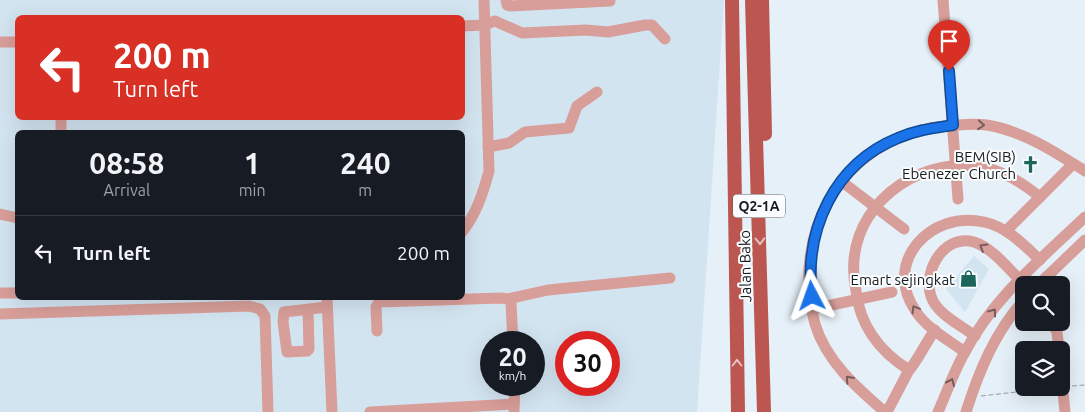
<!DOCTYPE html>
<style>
body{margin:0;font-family:Ubuntu,sans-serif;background:#242831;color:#f1f3f6;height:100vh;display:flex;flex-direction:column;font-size:19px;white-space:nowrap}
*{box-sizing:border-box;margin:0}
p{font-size:16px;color:#9ea1a6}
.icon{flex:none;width:28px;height:28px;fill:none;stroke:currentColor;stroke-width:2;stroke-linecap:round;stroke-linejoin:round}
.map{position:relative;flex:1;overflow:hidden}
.sheet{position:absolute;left:15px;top:130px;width:450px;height:170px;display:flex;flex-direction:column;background:#171b24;border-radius:8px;box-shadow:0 5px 20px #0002}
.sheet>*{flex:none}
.hud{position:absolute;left:15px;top:15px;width:450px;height:105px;border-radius:8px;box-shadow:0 5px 20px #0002;background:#d93025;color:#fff;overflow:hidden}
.tools{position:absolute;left:1015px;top:276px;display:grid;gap:10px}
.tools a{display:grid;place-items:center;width:55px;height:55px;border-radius:8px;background:#171b24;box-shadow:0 5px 20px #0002;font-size:25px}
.speed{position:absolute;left:480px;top:331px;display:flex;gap:10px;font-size:25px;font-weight:700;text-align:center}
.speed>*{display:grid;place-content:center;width:65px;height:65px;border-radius:50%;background:#171b24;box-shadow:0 5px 20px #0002;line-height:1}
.speed small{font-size:12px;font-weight:400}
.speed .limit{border:8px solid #d22;background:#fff;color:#111}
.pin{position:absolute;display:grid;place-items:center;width:42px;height:42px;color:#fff;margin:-51px -21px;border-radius:50% 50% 50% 0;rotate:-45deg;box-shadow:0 0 5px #0007}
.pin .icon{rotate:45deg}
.me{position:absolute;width:55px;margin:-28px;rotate:356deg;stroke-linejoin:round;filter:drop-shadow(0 0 4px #0008)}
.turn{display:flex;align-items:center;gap:18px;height:105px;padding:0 15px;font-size:22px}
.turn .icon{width:65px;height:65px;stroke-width:2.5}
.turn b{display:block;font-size:35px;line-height:42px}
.eta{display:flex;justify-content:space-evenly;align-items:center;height:85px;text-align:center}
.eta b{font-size:30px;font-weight:700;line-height:35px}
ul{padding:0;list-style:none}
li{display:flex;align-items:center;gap:15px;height:75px;padding:0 15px;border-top:1px solid #363941}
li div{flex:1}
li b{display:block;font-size:19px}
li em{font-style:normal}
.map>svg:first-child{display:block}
.built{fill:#d3e4f1;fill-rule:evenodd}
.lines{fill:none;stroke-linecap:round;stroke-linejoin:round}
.path{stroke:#959ca2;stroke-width:1;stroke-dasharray:5 2.5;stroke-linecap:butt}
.minor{stroke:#d89e99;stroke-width:11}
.major{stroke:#bc5651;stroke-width:14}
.oneway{stroke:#785c5c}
.oneway2{stroke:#e4c2c1}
.route-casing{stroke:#114b97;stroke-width:12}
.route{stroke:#1a73e8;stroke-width:9}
.labels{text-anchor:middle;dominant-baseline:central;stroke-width:4;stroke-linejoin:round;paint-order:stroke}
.shield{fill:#fafcfe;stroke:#5b5e61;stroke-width:1}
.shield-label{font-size:14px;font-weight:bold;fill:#171b1e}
.poi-label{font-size:15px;fill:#171b1e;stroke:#fafcfe;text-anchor:end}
.street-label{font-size:15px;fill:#171b1e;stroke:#fafcfe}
</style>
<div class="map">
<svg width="1085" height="412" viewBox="0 0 1085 412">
<rect width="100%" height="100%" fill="#e6f0f8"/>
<g class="built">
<path d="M0 0H724L697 412H0ZM18 18H462V118H18ZM18 132H462V298H18ZM491 342H534V385H491ZM566 342H609V385H566Z"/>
<path d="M974 256 989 269 965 312 946 289Z"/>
</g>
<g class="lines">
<g class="path">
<path d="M1072 386 1085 385"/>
<path d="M981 396 1052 388"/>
</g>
<g class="minor">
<path d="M506 0 507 5 510 6 610 1"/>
<path d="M943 0 958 199"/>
<path d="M462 26 484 25 495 21 522 33 586 30 608 32 645 25H652L665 39"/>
<path d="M0 42H18"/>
<path d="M61 132V118"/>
<path d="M488 147 509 143 525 132 569 128 577 106 597 92"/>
<path d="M841 181 904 229"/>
<path d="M0 214 18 218"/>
<path d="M1006 231 1073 164"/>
<path d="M462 232C477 213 483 193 489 171L484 0"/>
<path d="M1038 285 1085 240"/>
<path d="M0 293H18"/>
<path d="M327 298 332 412"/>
<path d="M508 299 548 290 670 278"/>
<path d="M308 309 309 349 307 351 287 352 283 322 284 312 327 307"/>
<path d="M813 309 892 292"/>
<path d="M0 314 249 306 260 309 265 316 268 412"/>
<path d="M1051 322 1057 332 1059 350"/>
<path d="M377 331 376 307 379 302 501 298 508 299 511 303 513 342"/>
<path d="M975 336C962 326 941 316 933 301 920 276 942 233 974 242 992 248 1006 266 1019 279"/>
<path d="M965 352C948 340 926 328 915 310 883 262 930 210 984 222 1007 227 1023 244 1040 260"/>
<path d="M909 370C879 351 860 326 856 291 854 281 853 271 854 260 859 197 926 154 987 168 1007 173 1024 184 1040 197"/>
<path d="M1061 370 1065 412"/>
<path d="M514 410 515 385"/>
<path d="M370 412 514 404"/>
<path d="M885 412C857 388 826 361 815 324 790 232 842 141 938 127 954 125 971 123 987 125 1023 131 1055 152 1085 171"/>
<path d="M887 412 909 370C915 365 928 339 935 330"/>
<path d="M938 412C947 392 954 371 965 352 993 298 1041 259 1085 217"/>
<path d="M966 412C979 371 995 332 1024 300"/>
</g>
<g class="major">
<path d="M732 0 738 412"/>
<path d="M752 0 764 412"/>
<path d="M762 0 765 134"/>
</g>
</g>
<defs><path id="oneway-chevron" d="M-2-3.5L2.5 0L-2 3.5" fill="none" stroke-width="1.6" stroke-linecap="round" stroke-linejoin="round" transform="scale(1.25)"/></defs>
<g class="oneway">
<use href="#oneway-chevron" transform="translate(981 125) rotate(5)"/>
<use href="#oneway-chevron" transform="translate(983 247) rotate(-149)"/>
<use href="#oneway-chevron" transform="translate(915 309) rotate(-121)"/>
<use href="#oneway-chevron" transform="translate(993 312) rotate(-54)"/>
<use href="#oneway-chevron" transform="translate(849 379) rotate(-132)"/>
<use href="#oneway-chevron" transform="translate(951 382) rotate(-66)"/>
</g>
<g class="oneway2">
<use href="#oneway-chevron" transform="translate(760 241) rotate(89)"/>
<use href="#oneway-chevron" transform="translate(737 363) rotate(-90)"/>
</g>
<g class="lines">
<defs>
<path id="route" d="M812 296C804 230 834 164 898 138 916 130 934 128 953 125L949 71"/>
</defs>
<use href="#route" class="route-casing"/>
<use href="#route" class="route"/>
</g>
<defs>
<symbol id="church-bare" viewBox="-9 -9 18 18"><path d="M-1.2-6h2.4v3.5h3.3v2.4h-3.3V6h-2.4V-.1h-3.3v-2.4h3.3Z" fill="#1c655b" stroke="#fafcfe" stroke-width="2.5" paint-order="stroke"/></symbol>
<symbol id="shop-bare" viewBox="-9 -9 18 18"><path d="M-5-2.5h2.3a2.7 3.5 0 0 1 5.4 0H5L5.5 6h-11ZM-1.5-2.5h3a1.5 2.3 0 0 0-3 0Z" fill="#1c655b" stroke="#fafcfe" stroke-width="2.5" paint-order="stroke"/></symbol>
</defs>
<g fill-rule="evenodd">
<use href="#church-bare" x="1018" y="152" width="25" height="25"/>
<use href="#shop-bare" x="956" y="266" width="25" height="25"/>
</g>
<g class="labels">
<rect class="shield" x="733" y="194.5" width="52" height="23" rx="4"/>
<g class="shield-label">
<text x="759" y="206">Q2-1A</text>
</g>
<g class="poi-label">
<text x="1016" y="156">BEM(SIB)<tspan x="1016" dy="17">Ebenezer Church</tspan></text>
<text x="955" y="279">Emart sejingkat</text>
</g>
<g class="street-label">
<text transform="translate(745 266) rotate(-91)">Jalan Bako</text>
</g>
</g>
</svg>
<div class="tools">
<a><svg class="icon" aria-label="search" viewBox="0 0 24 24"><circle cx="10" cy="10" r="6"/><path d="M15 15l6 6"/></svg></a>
<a><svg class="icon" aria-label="layers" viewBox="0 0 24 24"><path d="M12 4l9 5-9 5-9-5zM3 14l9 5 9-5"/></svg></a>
</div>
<div class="speed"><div>20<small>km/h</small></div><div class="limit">30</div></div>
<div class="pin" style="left:949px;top:71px;background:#d93025"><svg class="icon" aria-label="arrive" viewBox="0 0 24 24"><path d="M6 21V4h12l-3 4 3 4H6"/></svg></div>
<svg class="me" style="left:812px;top:296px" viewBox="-20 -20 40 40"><path d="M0-17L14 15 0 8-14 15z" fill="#1a73e8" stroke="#fff" stroke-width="4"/></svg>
<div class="hud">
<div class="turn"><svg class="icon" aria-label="left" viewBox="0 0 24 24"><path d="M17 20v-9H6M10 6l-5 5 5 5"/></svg><div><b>200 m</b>Turn left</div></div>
</div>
<section class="sheet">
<div class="eta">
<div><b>08:58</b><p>Arrival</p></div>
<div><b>1</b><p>min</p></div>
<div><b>240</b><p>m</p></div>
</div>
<ul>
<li><svg class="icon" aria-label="left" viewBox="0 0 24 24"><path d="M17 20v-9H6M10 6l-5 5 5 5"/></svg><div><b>Turn left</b></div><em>200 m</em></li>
</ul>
</section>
</div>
